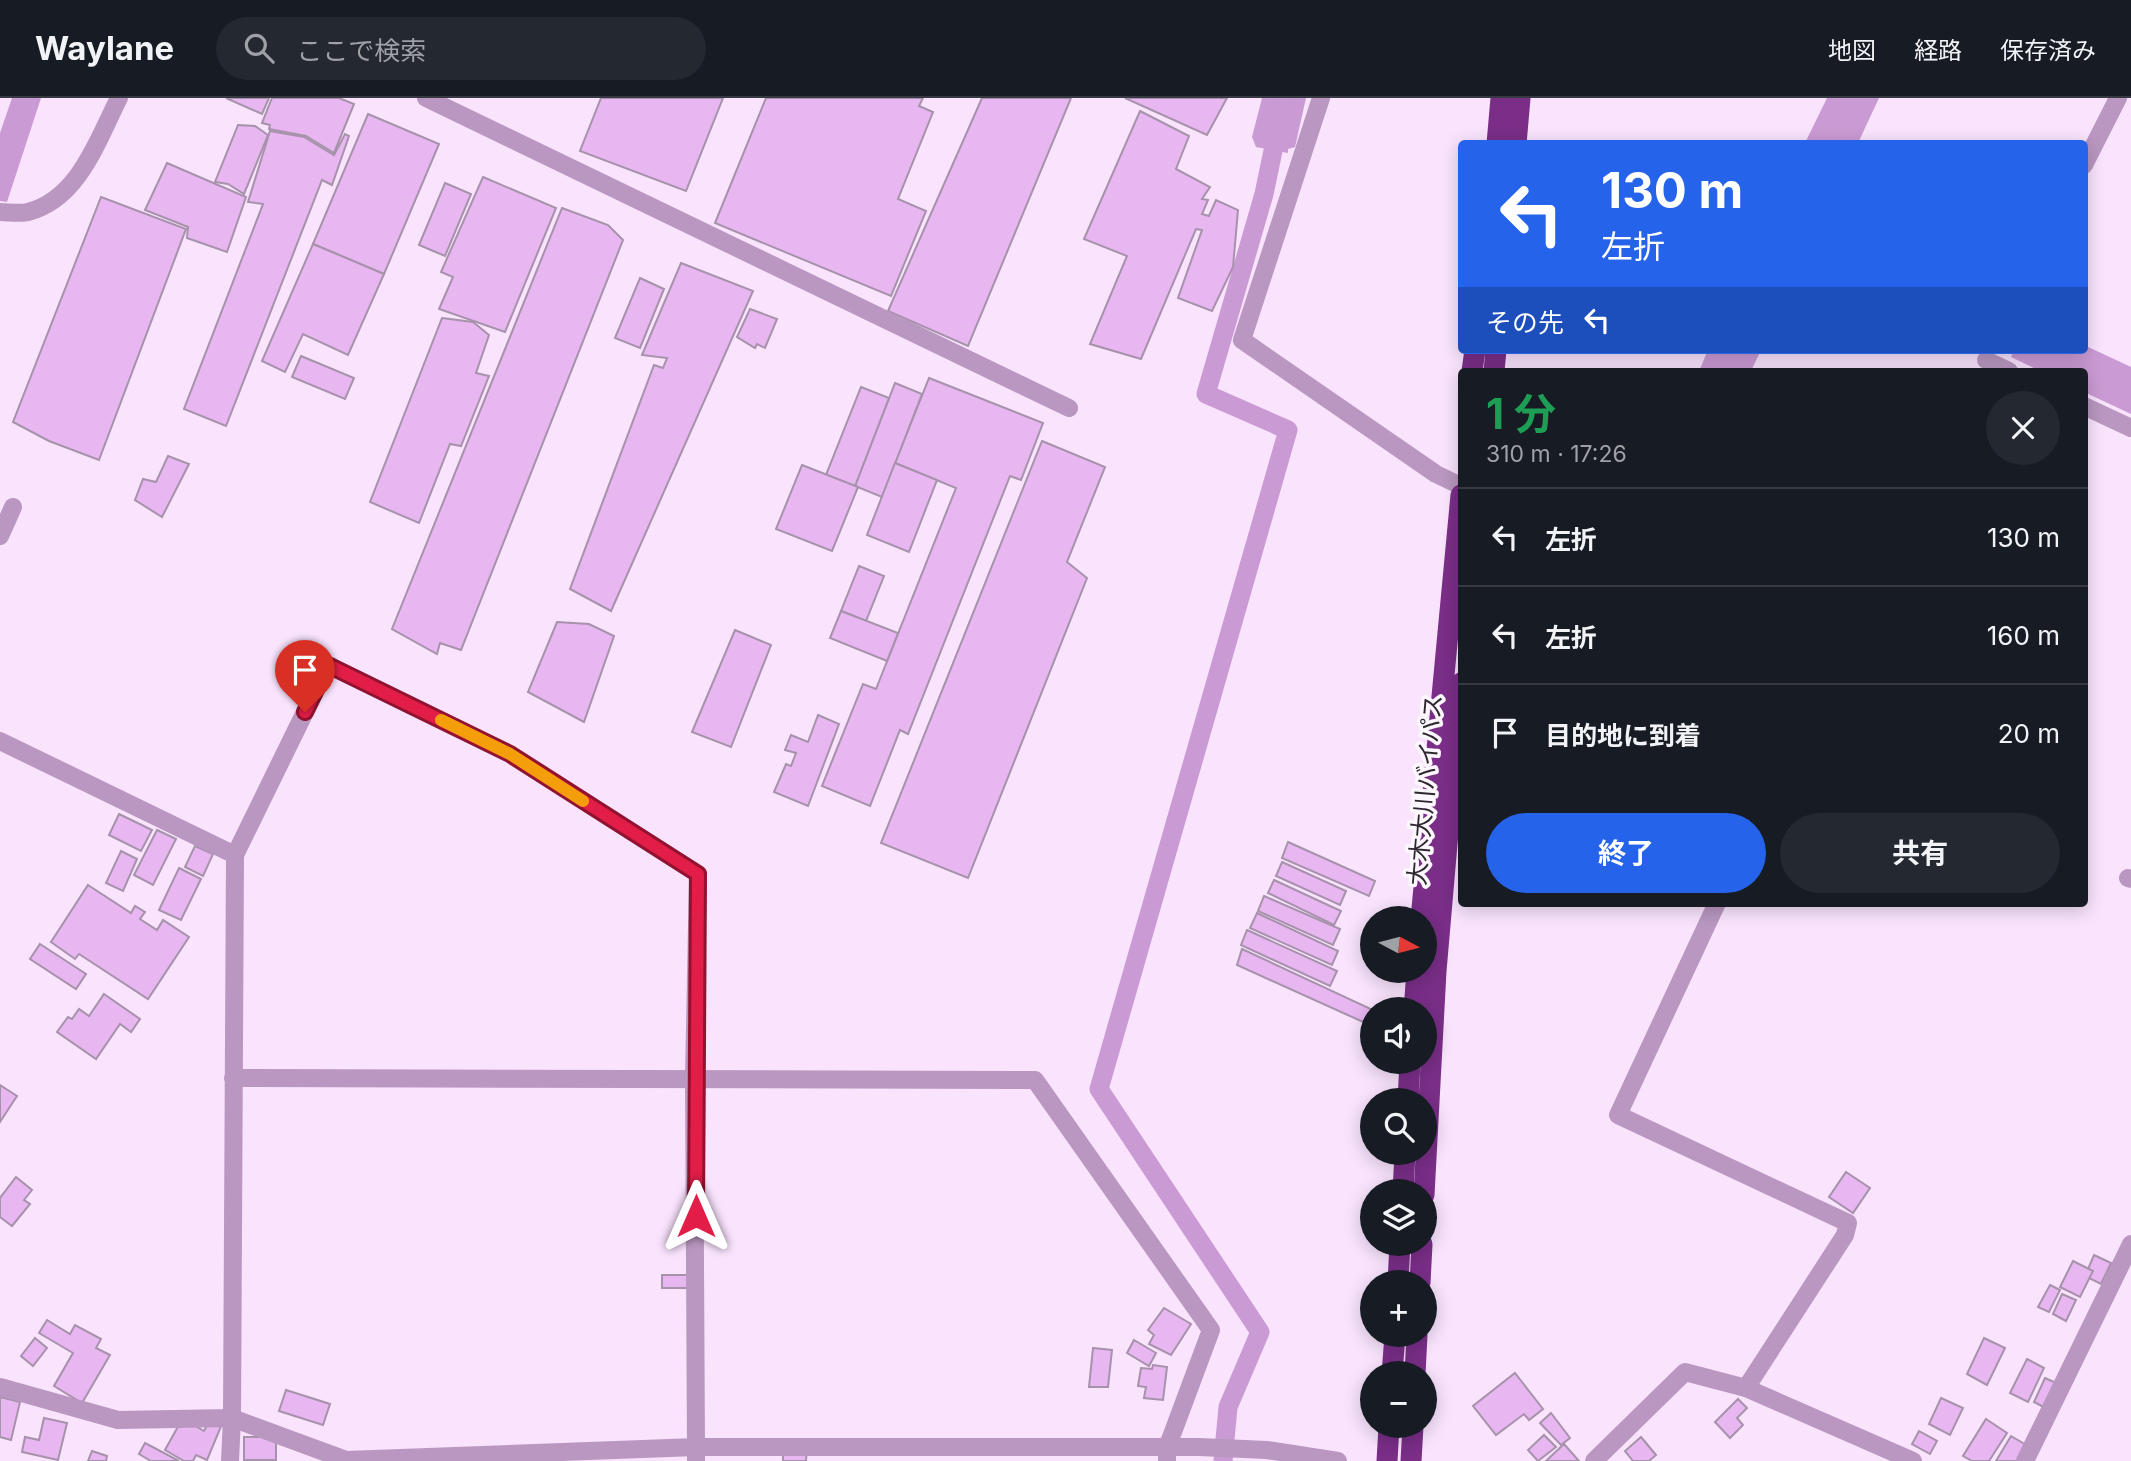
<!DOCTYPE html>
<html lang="ja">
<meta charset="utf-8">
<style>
body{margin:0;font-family:Inter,"Noto Sans JP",sans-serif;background:#242831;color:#f1f3f6;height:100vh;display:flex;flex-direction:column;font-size:26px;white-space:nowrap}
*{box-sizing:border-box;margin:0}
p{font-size:23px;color:#9ea1a6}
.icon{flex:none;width:38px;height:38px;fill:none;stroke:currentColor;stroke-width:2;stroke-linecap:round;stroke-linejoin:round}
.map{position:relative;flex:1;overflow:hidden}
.drawer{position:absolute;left:1458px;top:270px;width:630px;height:539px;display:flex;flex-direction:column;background:#171b24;border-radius:7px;box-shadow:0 4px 18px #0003}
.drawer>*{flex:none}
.banner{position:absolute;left:1458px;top:42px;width:630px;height:214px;border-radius:7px;box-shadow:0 4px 18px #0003;background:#2563eb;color:#fff;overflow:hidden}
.needle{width:46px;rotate:97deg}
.fabs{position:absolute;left:1360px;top:808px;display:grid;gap:14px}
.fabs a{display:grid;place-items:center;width:77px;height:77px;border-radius:50%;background:#171b24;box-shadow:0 4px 18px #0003;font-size:35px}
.pin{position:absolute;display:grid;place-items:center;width:60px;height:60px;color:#fff;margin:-72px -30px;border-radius:50% 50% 50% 0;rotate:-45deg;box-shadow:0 0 7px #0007}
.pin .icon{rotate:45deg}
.me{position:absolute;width:77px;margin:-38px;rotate:0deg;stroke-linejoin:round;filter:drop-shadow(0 0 5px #0008)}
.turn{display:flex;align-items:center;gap:24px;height:147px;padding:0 28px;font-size:32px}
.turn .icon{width:91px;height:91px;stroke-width:2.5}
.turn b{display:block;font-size:49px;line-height:60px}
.then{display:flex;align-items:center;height:66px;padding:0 28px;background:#0003;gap:14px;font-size:26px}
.round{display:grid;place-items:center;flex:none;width:74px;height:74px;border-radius:37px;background:#242831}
.headline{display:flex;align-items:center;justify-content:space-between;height:119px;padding:0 28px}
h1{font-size:42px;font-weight:700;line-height:52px;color:#1e9e55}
.button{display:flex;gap:14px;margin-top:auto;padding:14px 28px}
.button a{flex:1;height:80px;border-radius:42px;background:#2563eb;color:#fff;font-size:28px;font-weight:700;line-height:80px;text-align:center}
.button a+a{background:#242831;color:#f1f3f6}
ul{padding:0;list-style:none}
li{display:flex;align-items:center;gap:21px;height:98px;padding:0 28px;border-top:2px solid #363941}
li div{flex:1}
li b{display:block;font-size:26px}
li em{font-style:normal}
header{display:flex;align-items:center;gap:42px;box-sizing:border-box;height:98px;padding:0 35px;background:#171b24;border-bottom:2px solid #363941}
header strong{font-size:33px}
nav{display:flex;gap:38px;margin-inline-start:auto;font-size:24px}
.search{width:490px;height:63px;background:#242831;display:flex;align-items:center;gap:18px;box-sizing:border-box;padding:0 24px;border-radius:38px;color:#9ea1a6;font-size:26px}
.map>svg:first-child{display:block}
.water{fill:#ca9ad4}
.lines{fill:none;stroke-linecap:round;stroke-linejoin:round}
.canal{stroke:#ca9ad4;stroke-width:19}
.building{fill:#e8b7f2;stroke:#a692aa;stroke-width:2}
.minor{stroke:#b997c0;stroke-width:18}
.highway{stroke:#7a2e88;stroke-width:21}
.route-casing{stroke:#92132f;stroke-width:18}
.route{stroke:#e11d48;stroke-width:12}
.slow{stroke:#f59e0b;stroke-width:12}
.labels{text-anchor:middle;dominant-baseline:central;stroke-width:7;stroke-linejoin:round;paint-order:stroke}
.street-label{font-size:24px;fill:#2e2630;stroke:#fcf7fc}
</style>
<header>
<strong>Waylane</strong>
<div class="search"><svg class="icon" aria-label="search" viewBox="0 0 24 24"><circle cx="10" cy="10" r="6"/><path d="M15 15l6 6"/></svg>ここで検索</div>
<nav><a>地図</a><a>経路</a><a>保存済み</a></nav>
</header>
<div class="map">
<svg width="2131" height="1363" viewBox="0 0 2131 1363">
<rect width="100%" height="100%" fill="#f9e3fd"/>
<g class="water">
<path d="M12 0H41L7 104 0 103V35Z"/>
<path d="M1262 0H1306L1295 49 1288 51V55L1256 49 1252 39Z"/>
<path d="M1827 0H1879L1858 45H1805Z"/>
<path d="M2084 247 2131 269V316L2084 294V273H2040L2011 259 2014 252H2084Z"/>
<path d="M1708 252H1761L1751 273H1699Z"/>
</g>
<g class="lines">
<path class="canal" d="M1223 1363 1228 1309 1260 1234 1099 991 1288 332 1206 296 1264 96 1284 0"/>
</g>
<g class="building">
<path d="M226 0H269L262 16Z"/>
<path d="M272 0H339L354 6 334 55 306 38 269 31 270 27 262 25Z"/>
<path d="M601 0H723L686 93 580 53Z"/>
<path d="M766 0H923L919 8 933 14 898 101 926 113 891 198 715 125Z"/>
<path d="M982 0H1071L968 248 888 213Z"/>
<path d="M1125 0H1227L1207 37Z"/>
<path d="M1140 13 1189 38 1176 71 1210 89 1202 101 1208 102 1202 116 1209 118 1216 102 1238 112 1233 169 1212 213 1178 200 1202 132 1196 131 1141 261 1090 246 1127 158 1084 141Z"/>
<path d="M368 16 439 46 384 176 313 146Z"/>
<path d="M238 27 255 28 268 37 244 96 228 86 215 84Z"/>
<path d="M270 33 304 39 334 57 345 36 349 38 332 87 322 82 226 328 184 311 263 106 248 104Z"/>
<path d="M167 65 246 99 227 154 187 140 188 129 145 112Z"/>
<path d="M483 79 556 110 505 234 439 211 453 179 441 174Z"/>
<path d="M445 85 471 96 445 158 419 147Z"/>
<path d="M101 99 186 131 99 362 49 343 13 324Z"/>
<path d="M562 110 608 127 623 142 461 552 440 545 437 556 392 531Z"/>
<path d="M313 146 384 176 348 257 303 236 285 274 262 263Z"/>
<path d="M681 165 753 193 611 513 570 491 654 267 663 270 667 260 642 257Z"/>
<path d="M640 180 664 191 640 250 615 240Z"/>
<path d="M750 211 777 221 765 250 757 246 755 250 737 239Z"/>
<path d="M442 220 473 224 489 237 476 275 489 278 461 348 450 346 419 425 370 404Z"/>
<path d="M301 258 354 280 345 301 292 279Z"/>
<path d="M929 280 1043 325 1021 382 1010 378 908 636 900 632 870 708 822 688 863 586 876 591 956 390 895 365Z"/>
<path d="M895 285 922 296 882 399 855 388Z"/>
<path d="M861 289 889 300 855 388 826 377Z"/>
<path d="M1042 343 1105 369 1067 464 1087 480 968 780 881 745Z"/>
<path d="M168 358 189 366 162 419 135 402 143 381 156 384Z"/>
<path d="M895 365 937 382 909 454 867 437Z"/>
<path d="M802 367 858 389 832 453 776 431Z"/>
<path d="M859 468 884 478 866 523 841 513Z"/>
<path d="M841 513 898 535 887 563 830 540Z"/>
<path d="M557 524 589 526 614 538 584 624 528 594Z"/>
<path d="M735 532 771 547 731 649 692 634Z"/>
<path d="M818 617 839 626 808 708 774 694 786 666 791 668 796 655 785 652 791 637 808 644Z"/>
<path d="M119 716 152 732 141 753 109 737Z"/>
<path d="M157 732 176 741 153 787 134 777Z"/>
<path d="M1288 744 1375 783 1369 798 1282 760Z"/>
<path d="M195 748 213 756 203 778 185 769Z"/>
<path d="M121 753 137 761 123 793 106 785Z"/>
<path d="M1282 764 1346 793 1340 807 1276 778Z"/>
<path d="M179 770 201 781 181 822 159 812Z"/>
<path d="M1274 782 1341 813 1334 827 1268 795Z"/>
<path d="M88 787 131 815 135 808 145 814 140 821 157 832 163 822 189 839 148 901 79 856 75 861 51 844Z"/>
<path d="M1264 798 1340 831 1333 847 1258 813Z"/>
<path d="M1257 815 1338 853 1332 867 1250 830Z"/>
<path d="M1247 832 1337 873 1330 888 1241 847Z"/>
<path d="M40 846 86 876 76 891 30 861Z"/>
<path d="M1242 851 1373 912 1372 928 1237 867Z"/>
<path d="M104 896 140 921 131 934 120 926 96 961 57 934 68 919 72 921 79 911 89 918Z"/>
<path d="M0 987 17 998 0 1024Z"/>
<path d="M1846 1074 1870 1090 1853 1115 1829 1099Z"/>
<path d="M16 1079 32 1092 24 1102 30 1106 12 1128 0 1119V1100Z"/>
<path d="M2094 1157 2111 1165 2101 1186 2085 1178Z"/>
<path d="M2073 1163 2093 1173 2080 1199 2060 1189Z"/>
<rect x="662" y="1177" width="29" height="13"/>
<path d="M2050 1187 2060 1192 2049 1214 2038 1209Z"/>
<path d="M2062 1196 2076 1202 2066 1223 2053 1216Z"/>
<path d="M1164 1210 1191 1226 1171 1257 1149 1246 1154 1237 1148 1232Z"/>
<path d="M47 1222 70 1236 75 1227 101 1241 96 1250 110 1257 82 1305 54 1288 73 1255 39 1235Z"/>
<path d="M35 1240 47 1250 33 1268 21 1258Z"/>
<path d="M1984 1240 2005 1250 1987 1287 1967 1276Z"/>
<path d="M1134 1242 1156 1255 1149 1268 1127 1255Z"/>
<path d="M1093 1250 1112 1252 1108 1289H1089Z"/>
<path d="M2027 1261 2044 1270 2028 1304 2010 1295Z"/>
<path d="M1153 1267 1167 1269 1163 1302 1144 1300 1146 1289 1138 1288 1141 1270 1152 1271Z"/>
<path d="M1515 1275 1543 1311 1529 1322 1524 1316 1496 1337 1473 1308Z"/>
<path d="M2045 1280 2063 1288 2051 1313 2034 1304Z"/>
<path d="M286 1292 330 1306 323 1327 279 1313Z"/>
<path d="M0 1299 20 1304 11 1342 0 1339Z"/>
<path d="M1941 1300 1963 1310 1950 1337 1929 1326Z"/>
<path d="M1738 1301 1747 1310 1737 1320 1743 1327 1730 1340 1715 1324Z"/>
<path d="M1551 1315 1570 1340 1561 1347 1540 1325Z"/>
<path d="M44 1320 67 1325 58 1362 22 1354 25 1339 39 1342Z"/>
<path d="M211 1320 222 1326 207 1362 196 1357 193 1363H184L165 1352 180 1325 188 1324 204 1333Z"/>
<path d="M1986 1321 2007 1335 1989 1363H1972L1963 1358Z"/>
<path d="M1919 1333 1937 1343 1930 1356 1912 1346Z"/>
<path d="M1544 1337 1556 1349 1538 1363 1528 1352Z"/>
<path d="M2011 1338 2033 1351 2026 1363H1996Z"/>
<rect x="244" y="1339" width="32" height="23"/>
<path d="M1641 1339 1656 1357 1649 1363H1633L1625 1353Z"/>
<path d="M145 1345 179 1363H151L139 1356Z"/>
<path d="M1564 1346 1579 1363H1546Z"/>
<path d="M807 1349 806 1363H783V1350Z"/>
<path d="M92 1353 107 1358 106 1363H88Z"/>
</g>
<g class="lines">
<g class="minor">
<path d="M426 0 1069 310"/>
<path d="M1321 0 1242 242 1436 376 1461 388"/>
<path d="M2084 67 2118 0"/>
<path d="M0 114C8 114 20 116 28 114 79 101 98 41 119 0"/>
<path d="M1986 262 2009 273"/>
<path d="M2084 308 2131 330"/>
<path d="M0 438 13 409"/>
<path d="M0 643 235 757"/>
<path d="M2128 780 2131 781"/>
<path d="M1717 805 1618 1017 1848 1125 1845 1137 1746 1290"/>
<path d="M233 980 1035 982 1211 1232 1167 1350V1363"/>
<path d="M0 1289 118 1322 232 1320 346 1362 696 1349 694 981 698 776 510 656 328 567 235 757 232 1320 230 1363"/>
<path d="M696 1363V1349H1199L1267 1352 1338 1363"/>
<path d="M1594 1363 1685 1274 1746 1290 1913 1363"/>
<path d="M2025 1363 2131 1146"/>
</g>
<g class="highway">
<path d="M1497 46 1501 0"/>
<path d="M1516 46 1520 0"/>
<path d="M1472 273 1475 252"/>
<path d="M1494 273 1496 252"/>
<path d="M1421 821 1461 397"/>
<path d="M1414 912 1417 873"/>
<path d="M1408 1003 1410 964"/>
<path d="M1403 1094 1405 1055"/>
<path d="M1424 1097 1436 873 1461 585"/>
<path d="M1398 1185 1400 1146"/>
<path d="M1420 1185 1422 1146"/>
<path d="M1392 1276 1395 1237"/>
<path d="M1415 1276 1417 1237"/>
<path d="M1387 1363 1389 1328"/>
<path d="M1411 1363 1413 1328"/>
</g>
</g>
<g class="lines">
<defs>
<path id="route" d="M305 614 328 567 510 656 698 776 696 1118"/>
</defs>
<use href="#route" class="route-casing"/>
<use href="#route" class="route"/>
<path class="slow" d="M441 622 510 656 583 703"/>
</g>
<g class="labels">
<g class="street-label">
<text transform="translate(1425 692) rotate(-85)">大木大川バイパス</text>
</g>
</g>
</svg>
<div class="fabs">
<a><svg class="needle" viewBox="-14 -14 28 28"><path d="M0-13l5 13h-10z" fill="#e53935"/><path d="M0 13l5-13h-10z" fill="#9ea1a6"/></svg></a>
<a><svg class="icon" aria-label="sound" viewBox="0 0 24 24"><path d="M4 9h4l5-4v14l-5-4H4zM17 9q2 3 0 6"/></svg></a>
<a><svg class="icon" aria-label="search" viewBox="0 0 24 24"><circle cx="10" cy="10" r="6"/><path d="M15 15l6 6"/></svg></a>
<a><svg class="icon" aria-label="layers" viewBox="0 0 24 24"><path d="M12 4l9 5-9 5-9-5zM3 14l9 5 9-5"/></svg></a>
<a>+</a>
<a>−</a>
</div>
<div class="pin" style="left:305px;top:614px;background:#d93025"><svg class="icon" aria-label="arrive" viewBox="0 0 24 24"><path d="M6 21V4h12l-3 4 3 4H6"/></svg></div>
<svg class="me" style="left:696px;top:1118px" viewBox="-20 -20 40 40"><path d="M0-17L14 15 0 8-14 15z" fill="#e11d48" stroke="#fff" stroke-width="4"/></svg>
<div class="banner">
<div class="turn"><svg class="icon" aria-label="left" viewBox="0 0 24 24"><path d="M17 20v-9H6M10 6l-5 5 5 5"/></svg><div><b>130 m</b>左折</div></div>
<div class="then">その先<svg class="icon" aria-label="left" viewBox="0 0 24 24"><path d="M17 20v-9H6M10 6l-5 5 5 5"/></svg></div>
</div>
<section class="drawer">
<div class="headline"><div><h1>1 分</h1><p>310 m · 17:26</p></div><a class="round"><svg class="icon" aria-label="close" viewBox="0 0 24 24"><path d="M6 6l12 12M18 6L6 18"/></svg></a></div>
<ul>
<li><svg class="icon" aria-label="left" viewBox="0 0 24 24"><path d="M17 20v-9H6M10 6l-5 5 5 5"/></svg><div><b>左折</b></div><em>130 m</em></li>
<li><svg class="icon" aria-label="left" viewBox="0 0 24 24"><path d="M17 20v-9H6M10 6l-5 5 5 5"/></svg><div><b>左折</b></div><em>160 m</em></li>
<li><svg class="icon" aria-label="arrive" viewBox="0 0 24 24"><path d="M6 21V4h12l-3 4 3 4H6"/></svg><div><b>目的地に到着</b></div><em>20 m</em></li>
</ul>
<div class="button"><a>終了</a><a>共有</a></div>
</section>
</div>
